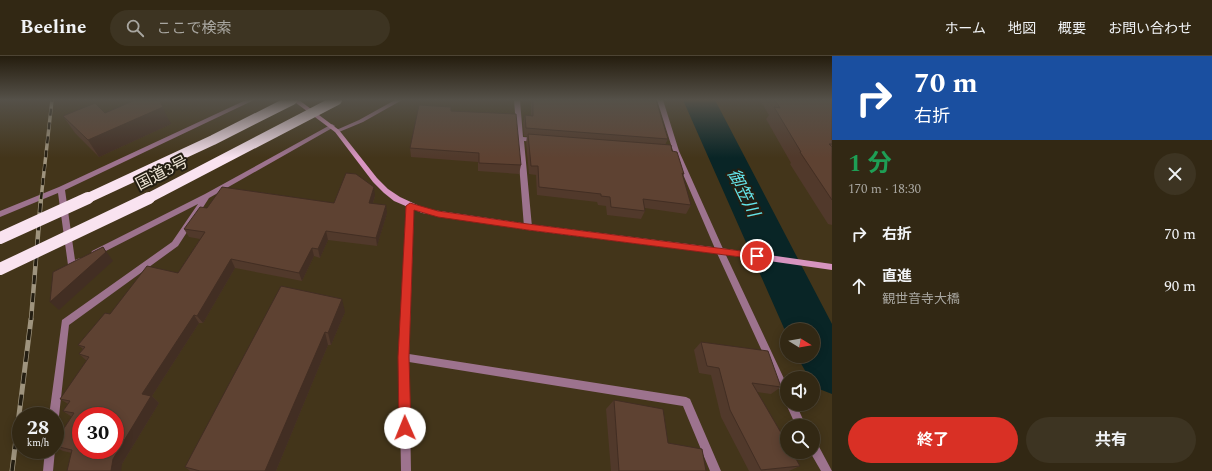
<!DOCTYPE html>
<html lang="ja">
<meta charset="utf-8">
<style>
body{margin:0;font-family:Spectral,"Noto Sans JP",serif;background:#3d3422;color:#f1f3f6;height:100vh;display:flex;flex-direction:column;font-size:15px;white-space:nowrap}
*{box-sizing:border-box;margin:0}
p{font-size:13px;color:#a8a6a0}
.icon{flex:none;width:22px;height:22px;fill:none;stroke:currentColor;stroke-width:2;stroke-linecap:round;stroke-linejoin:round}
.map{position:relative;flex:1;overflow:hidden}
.drawer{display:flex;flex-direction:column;background:#322814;width:380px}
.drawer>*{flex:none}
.banner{background:#1a4fa0;color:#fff;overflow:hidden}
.needle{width:26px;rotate:101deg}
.buttons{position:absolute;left:780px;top:267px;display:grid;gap:8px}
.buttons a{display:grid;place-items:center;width:40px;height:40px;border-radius:50%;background:#322814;box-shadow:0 2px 10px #0003,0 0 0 1px #4d4434;font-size:20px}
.speed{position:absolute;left:12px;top:351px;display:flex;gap:8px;font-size:20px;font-weight:700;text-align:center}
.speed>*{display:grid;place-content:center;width:52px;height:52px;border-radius:50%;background:#322814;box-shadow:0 2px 10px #0003,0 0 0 1px #4d4434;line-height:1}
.speed small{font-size:10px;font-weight:400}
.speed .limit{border:6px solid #d22;background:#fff;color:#111}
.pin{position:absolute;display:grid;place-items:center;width:34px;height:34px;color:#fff;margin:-17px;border:2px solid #fff;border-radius:50%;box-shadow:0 1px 4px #0007}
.me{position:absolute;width:44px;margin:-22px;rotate:359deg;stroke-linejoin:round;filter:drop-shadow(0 0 3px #0008)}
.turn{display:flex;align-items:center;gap:14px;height:84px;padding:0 16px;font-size:18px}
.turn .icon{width:52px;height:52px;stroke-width:2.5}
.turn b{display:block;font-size:28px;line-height:34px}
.round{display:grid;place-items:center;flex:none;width:42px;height:42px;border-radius:21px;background:#3d3422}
.summary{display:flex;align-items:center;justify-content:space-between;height:68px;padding:0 16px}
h1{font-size:24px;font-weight:700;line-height:30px;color:#1e9e55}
.cta{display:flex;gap:8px;margin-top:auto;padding:8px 16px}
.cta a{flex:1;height:46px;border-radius:24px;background:#d93025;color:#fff;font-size:16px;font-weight:700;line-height:46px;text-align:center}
.cta a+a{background:#3d3422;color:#f1f3f6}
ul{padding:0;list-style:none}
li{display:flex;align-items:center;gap:12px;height:52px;padding:0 16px}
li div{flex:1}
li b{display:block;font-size:15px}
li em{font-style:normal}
header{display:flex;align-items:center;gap:24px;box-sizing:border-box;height:56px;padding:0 20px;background:#322814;border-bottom:1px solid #4d4434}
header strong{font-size:19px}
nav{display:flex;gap:22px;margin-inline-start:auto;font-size:14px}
.search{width:280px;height:36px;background:#3d3422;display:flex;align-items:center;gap:10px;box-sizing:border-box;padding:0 14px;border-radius:22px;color:#a8a6a0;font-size:15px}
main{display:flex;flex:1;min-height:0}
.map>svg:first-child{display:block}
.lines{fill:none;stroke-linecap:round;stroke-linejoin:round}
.river{fill:#092526;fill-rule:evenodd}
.street{fill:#9d738e;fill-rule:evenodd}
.secondary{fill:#d794c0;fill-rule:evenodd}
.rail-far2-casing{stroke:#9f947e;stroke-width:3.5}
.rail-far1-casing{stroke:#9f947e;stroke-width:4.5}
.rail-casing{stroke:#9f947e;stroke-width:5}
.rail-far2{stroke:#241e12;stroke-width:2.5;stroke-dasharray:7;stroke-linecap:butt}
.rail-far1{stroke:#241e12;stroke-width:3;stroke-dasharray:9;stroke-linecap:butt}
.rail{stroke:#241e12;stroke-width:3.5;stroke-dasharray:11;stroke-linecap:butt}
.highway-bridge-far1{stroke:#f9e3f0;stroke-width:10}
.highway-bridge{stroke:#f9e3f0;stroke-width:12}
.wall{fill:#51392b}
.shaded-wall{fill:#422e23}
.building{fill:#5e4232;stroke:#422e23;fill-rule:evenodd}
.route{fill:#d93025;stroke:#8d1f18}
.labels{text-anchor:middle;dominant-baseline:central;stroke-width:4;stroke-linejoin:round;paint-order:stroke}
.street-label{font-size:16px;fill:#f0e7d7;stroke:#241e12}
.water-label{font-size:17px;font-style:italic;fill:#64e5ea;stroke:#241e12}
</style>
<header>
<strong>Beeline</strong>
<div class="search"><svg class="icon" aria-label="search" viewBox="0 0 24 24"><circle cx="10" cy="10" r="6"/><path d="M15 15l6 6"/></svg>ここで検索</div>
<nav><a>ホーム</a><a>地図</a><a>概要</a><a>お問い合わせ</a></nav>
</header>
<main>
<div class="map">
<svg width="832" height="415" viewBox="0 0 832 415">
<rect width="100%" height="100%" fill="#43351a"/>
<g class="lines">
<path class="river" d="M683 44H715L832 268V338L814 331 813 322H809L797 300H813V274H787V279Z"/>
<g class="street">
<path d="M246 44H254L65 134 75 204 80 202 83 203 84 205C82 209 74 213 69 211L68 209 58 137 0 161V155L59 131Z"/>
<path d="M395 44H402L363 66 339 76 337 77 334 75 359 64Z"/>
<path d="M514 44H520L523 81 536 82 539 84 536 86 524 85 532 171 528 174 524 171Z"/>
<path d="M657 44H663L679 95 724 195 787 329V345L784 343 716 195 673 95Z"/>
<path d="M332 68 335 70 334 71 209 142 178 190 69 269 59 360 58 364 55 365V360H49L62 264 172 186 198 148 98 199H92L91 197 92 195 205 138Z"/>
<path d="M410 147 414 150 409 298 686 341 690 343 721 415H710L683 350 409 306 411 415H401L399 301 406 150Z"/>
<path d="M787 346V348H796L806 370H796L786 348Z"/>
<path d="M813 386 817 387 832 415H821L810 396H813Z"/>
<path d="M55 393V394L53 415H43L45 394Z"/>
</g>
<path class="secondary" d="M292 44H299L339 74 377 122 388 133 400 141 426 153 528 168 720 192 832 208V214L720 198 528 174 422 157 394 145 384 137 373 126 335 76Z"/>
<defs>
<path id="rail-far2" d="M41 143 52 44"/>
<path id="rail-far1" d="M31 264 41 142"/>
<path id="rail" d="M12 415 31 263"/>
</defs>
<use href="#rail-far2" class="rail-far2-casing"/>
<use href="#rail-far1" class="rail-far1-casing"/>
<use href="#rail" class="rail-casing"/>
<use href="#rail-far2" class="rail-far2"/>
<use href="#rail-far1" class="rail-far1"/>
<use href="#rail" class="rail"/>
<g class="highway-bridge-far1">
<path d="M86 143 213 84 292 44"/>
<path d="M147 143 337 44"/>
</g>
<g class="highway-bridge">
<path d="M0 182 88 142"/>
<path d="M0 213 149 142"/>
</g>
</g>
<g class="wall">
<path d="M531 44H656L668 83 665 89 672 95 684 118 683 120 691 149 686 158 645 152V155L641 163 607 159 606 150 598 149 597 146 537 139 536 119 529 118 526 87 527 80H524L523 67 525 59 531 60Z"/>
<path d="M760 44H832V169L828 168 790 108 791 107 766 63 769 59Z"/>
<path d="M451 55 521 109 519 118 478 115V106L411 101 410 92Z"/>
<path d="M105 57 171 68 99 101 75 77 63 60Z"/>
<path d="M375 140 373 147 387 157 377 190 328 184 320 202 314 200 302 225 235 212 203 267H199L152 340 159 347 122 408 63 395 55 391V386L72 361 63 355 68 348 60 343 87 305 79 298 83 293 78 289 110 258 178 217 200 183 189 181 184 173 207 152 334 147Z"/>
<path d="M345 256 331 289H328L276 415H190L185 411Z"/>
<path d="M701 286 781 331 771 338 757 336 800 410 789 415H749L721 361 711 319 699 317 694 294Z"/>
<path d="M614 344 668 387 706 415H611L606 353Z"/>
</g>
<g class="shaded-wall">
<path d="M159 44 171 68 99 101 88 84Z"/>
<path d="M374 131 375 140 370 155 369 147Z"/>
<path d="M386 149 387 157 377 190 376 182Z"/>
<path d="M326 175 328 184 320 202 318 193Z"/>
<path d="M103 191 113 205 59 254 50 246Z"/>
<path d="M312 192 314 200 302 225 299 217Z"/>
<path d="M231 203 235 212 203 267 197 260Z"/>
<path d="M342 243 345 256 331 289 328 277Z"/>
<path d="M194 259 199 267 152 340 159 347 122 408 121 415H111L113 403 142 338Z"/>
<path d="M325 276 328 289 276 415H265Z"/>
</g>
<g class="building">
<path d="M135 44H159L163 51 88 84 63 60 95 47 105 57Z"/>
<path d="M533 44H656L668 83 526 72 525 59 533 60Z"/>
<path d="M775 44H832V88H829L832 91V144L800 96H801L774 51 780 52Z"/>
<path d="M419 49 451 51V55L516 58 521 109 479 107V97L410 92Z"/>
<path d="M528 78 671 89 672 95 677 96 684 118 682 117 691 149 643 143 645 155 611 151 610 141 601 140V138L539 131 538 110H531Z"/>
<path d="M346 117 356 118 374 131 369 147 386 149 376 182 326 175 318 193 312 192 299 217 231 203 197 260 194 259 142 338 151 340 113 403 111 415H67L72 394 55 390V386L74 357 63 355 70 345 60 343 89 301 79 298 85 291 78 289 105 257 110 258 147 210 178 217 205 176 184 173 200 151 207 152 222 131 334 147ZM81 360H115V394H81Z"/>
<path d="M103 191 106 196 50 246 53 216Z"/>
<path d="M281 230 342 243 328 277 325 276 265 415H200L185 411Z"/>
<path d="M701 286 768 295 781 331 752 327 787 387V396H792L800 410 761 414 730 354 719 312 707 310Z"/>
<path d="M614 344 663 353 668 387 702 393 706 415H619Z"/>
</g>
<linearGradient id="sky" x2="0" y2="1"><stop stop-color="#251d0e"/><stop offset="0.43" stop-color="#555149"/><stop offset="1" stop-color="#555149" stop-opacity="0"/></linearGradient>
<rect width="832" height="102" fill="url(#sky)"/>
<path class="route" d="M410 147 438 155 528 168 757 197 762 200 757 203 528 174 438 161 414 154 409 301 411 372 409 376 405 378 401 376 399 372 398 301 406 150Z"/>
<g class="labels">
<g class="street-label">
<text transform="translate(162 117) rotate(-27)">国道3号</text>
</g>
<g class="water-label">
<text transform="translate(743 137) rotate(64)">御笠川</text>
</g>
</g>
</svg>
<div class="buttons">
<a><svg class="needle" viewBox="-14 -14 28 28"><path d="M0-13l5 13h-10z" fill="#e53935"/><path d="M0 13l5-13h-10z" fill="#a8a6a0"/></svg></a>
<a><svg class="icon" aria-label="sound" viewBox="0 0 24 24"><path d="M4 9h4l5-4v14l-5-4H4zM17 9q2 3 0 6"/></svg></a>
<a><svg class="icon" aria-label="search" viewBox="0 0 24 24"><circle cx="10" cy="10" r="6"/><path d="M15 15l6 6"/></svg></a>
</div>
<div class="speed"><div>28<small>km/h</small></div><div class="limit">30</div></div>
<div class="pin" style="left:757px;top:200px;background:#d93025"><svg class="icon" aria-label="arrive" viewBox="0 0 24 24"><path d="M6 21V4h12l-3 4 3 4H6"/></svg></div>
<svg class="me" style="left:405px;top:372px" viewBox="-20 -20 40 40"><circle r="19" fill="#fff"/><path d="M0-13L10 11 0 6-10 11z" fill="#d93025"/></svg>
</div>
<section class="drawer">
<div class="banner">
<div class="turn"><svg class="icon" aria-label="right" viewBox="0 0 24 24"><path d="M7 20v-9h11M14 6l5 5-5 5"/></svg><div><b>70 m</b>右折</div></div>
</div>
<div class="summary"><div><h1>1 分</h1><p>170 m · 18:30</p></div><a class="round"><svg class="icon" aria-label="close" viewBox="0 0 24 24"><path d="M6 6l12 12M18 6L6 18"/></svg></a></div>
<ul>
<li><svg class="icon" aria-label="right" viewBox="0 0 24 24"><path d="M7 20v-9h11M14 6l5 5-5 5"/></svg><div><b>右折</b></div><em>70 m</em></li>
<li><svg class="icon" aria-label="ahead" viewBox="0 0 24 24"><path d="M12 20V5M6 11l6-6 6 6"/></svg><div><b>直進</b><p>観世音寺大橋</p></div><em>90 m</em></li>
</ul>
<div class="cta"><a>終了</a><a>共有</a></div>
</section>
</main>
